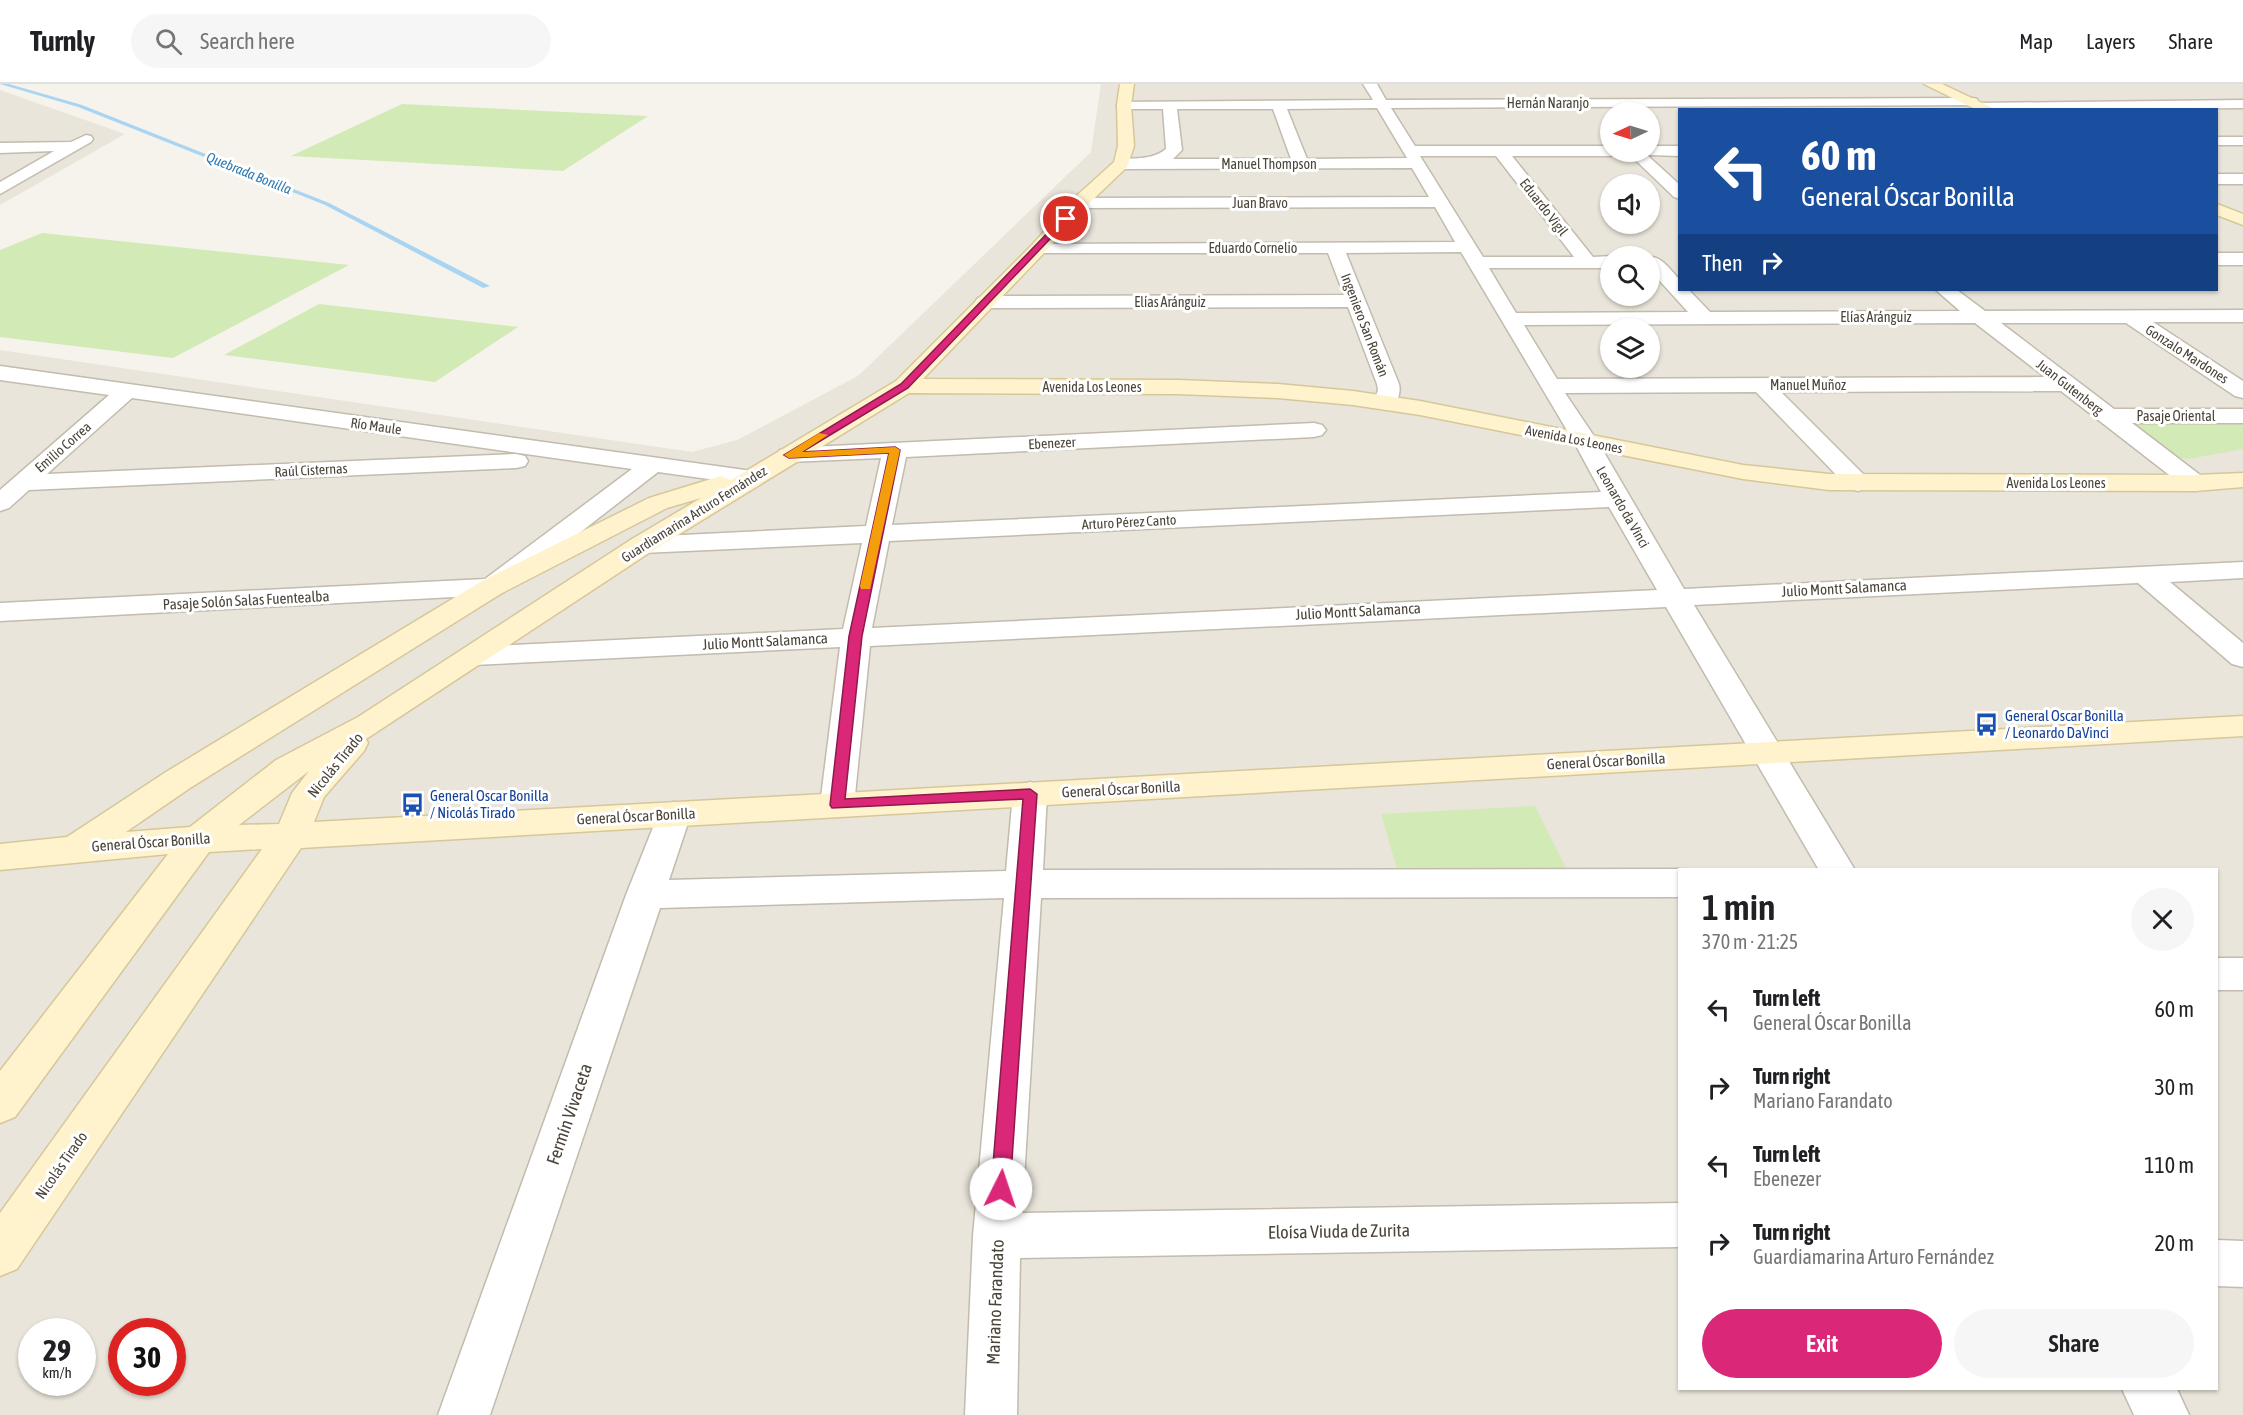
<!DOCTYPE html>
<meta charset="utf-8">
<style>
body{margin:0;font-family:"Asap Condensed",sans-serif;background:#f6f6f6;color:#202124;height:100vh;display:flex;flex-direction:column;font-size:22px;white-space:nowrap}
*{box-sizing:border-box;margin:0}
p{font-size:20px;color:#757577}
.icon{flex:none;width:33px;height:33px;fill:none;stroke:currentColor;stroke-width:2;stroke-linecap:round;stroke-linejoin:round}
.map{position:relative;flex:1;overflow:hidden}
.drawer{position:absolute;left:1678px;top:784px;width:540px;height:522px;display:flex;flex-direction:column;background:#fff;border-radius:0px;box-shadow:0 2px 4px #0004}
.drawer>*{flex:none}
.guide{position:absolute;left:1678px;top:24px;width:540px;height:183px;border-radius:0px;box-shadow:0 2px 4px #0004;background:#1a4fa0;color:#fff;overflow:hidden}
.needle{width:39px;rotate:266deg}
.buttons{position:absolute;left:1600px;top:18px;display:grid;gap:12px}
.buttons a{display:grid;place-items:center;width:60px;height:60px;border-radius:50%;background:#fff;box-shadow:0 2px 4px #0004;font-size:30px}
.speed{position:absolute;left:18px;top:1234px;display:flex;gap:12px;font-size:30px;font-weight:700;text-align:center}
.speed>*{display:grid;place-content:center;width:78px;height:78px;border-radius:50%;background:#fff;box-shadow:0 2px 4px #0004;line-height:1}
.speed small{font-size:15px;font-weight:400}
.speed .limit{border:9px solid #d22;background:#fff;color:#111}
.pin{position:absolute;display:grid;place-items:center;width:51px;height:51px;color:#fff;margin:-26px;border:3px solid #fff;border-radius:50%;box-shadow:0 2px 6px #0007}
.me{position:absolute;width:66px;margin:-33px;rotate:4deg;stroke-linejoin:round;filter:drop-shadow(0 0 4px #0008)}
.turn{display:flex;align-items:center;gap:21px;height:126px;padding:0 24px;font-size:27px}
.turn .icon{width:78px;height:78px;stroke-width:2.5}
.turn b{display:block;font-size:42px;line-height:51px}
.then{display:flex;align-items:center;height:57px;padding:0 24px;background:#0003;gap:12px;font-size:22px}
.round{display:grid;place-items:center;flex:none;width:63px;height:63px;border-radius:32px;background:#f6f6f6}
.headline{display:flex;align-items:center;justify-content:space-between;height:102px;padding:0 24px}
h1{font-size:36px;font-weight:600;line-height:45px}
.primary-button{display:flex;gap:12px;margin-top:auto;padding:12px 24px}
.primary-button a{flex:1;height:69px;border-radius:36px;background:#db2777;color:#fff;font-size:24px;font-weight:600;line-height:69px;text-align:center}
.primary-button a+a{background:#f6f6f6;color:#202124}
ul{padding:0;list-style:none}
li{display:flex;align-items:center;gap:18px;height:78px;padding:0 24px}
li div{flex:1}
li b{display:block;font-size:22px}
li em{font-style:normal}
header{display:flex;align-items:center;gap:36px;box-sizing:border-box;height:84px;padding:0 30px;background:#fff;border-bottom:2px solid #e0e0e0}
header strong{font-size:28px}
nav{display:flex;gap:33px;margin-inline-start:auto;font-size:21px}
.search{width:420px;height:54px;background:#f6f6f6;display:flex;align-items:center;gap:15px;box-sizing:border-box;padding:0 21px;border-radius:33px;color:#757577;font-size:22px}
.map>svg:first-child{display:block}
.residential{fill:#eae5da;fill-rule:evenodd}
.green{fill:#d2eab5}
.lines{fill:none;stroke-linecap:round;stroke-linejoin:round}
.stream{fill:#a9d4f2;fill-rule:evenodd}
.street-casing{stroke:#c2bbae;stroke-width:3}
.secondary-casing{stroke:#d6c79b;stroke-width:3}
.street{fill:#fff;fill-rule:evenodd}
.secondary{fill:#fff3cd;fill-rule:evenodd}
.route{fill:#db2777;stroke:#8e194d;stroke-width:1.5}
.slow{fill:#f59e0b}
.labels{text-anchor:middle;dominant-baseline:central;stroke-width:6;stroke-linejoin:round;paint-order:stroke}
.far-street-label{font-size:14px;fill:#4b4439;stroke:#fff}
.far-water-label{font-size:14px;font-style:italic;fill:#2e7ab2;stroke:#fff}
.street-label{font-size:15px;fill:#4b4439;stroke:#fff}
.transit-label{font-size:15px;fill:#164399;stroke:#fff;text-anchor:start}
.near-street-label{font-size:18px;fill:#4b4439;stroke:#fff}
</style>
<header>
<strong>Turnly</strong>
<div class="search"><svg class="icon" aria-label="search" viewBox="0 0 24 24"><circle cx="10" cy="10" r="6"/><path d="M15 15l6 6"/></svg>Search here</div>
<nav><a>Map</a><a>Layers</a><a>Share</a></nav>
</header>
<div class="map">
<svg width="2243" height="1331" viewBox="0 0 2243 1331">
<rect width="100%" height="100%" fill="#f6f3ec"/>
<g class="residential">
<path d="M1101 0H2243V1331H0V266L692 368 737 356 858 292 1091 68ZM1680 26H2217V206H1680ZM1611 28H1650V68H1611ZM1611 100H1650V140H1611ZM1611 172H1650V212H1611ZM1611 244H1650V284H1611ZM1680 786H2217V1305H1680ZM32 1248H82V1299H32ZM122 1248H172V1299H122Z"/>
<path d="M0 6 125 50 0 121Z"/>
</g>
<g class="green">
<path d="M402 20 648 32 563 87 291 72Z"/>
<path d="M42 149 349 181 173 274 0 253V166Z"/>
<path d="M319 220 518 243 435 298 224 271Z"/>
<path d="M2125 337 2243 338V365L2188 375 2171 373Z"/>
<path d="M1535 722 1566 784 1399 792 1381 730Z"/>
</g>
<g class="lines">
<path class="stream" d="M0 0H9L82 21 329 119 490 202 483 204 325 121 78 23Z"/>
<defs>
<g id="street">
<path d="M1363 0H1377L1386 16 1972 14 1977 15 1978 19 2243 16V24L1980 26 1977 21 1391 24 1415 62H1611V68H1618L1611 72H1512L1593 173 1611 172V184H1489L1516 229 1688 228 1650 186V173C1663 173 1671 187 1680 196V206H1689L1710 228 1960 227 1936 206H1957L1985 227 2243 226V238H2153L2243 297V314L2235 312 2126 239H2001L2114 325H2243V339H2132L2204 394 2208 399 2204 404 2195 407 2186 404 2061 307 1781 308 1867 394 1871 399 1867 404 1858 407 1849 404 1756 308 1565 309 1598 358 1684 505 2243 478V494L2170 498 2243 559V583L2232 580 2138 499 1694 521 1855 786H1819L1666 523 870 562 854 721 849 729 837 733 825 729 820 721 840 563 473 581 462 578 458 572 462 566 473 563 843 545 862 459 642 469 632 467 629 461 632 455 642 453 866 442 881 374 789 378 780 376 777 371 780 366 789 364 1314 339 1322 341 1326 346 1322 351 1314 353 906 373 892 441 1601 408 1574 358 1461 168 1346 169 1399 300C1401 308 1398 316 1393 323L1385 325 1377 323 1374 318 1378 306 1377 300 1348 223 985 224 978 222 975 218 978 214 985 212 1344 211 1328 169H1032L1029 165 1032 161 1038 160 1455 158 1435 123 1079 124 1071 119 1079 114 1429 113 1412 84 1121 85 1113 80C1123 70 1148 80 1166 65L1163 25H1124L1117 21 1119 18 1373 16ZM1377 24 1407 74 1307 75 1287 25ZM1177 25H1273L1291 75H1173L1182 66ZM1420 72H1496L1574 173H1483ZM1975 239 2045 293 1557 295 1524 241ZM1609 423 1657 506 872 544 889 457Z"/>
<path d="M86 51 91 52 93 55 91 58 0 110V98L54 67 0 69V59L71 58Z"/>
<rect x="2217" y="53" width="26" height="8"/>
<path d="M1650 62H1680V72L1647 71 1680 101V115L1674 113 1627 68H1650Z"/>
<rect x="2217" y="90" width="26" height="10"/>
<rect x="2217" y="169" width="26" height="12"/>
<path d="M0 282 752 387 761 389 764 394 761 399 752 401 658 388 502 509 492 511 0 537V519L485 495 632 385 132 314 47 390 516 370 525 372 528 377 525 382 516 384 29 406 9 424 0 427V406L109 311 0 296Z"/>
<path d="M1030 698 1042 702 1047 710 1043 786 1680 785 1682 786H1680V813L1041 814 1022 1129 1680 1119V1163L1020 1174 1017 1331H965L973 1152 1004 814 660 824 490 1331H438L626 811 662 721 674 718 686 721 691 730 669 796 1006 787 1013 710 1018 702Z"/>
<rect x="2217" y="874" width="26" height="32"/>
<path d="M2217 1156 2243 1157V1203L2217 1202Z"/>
<path d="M2122 1305H2177L2189 1331H2134Z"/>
</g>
<g id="secondary">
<path d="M1120 0H1134L1131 21 1134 62 1127 83 1085 123 1044 169 923 295 1178 296 1278 300 1353 307 1420 317 1743 381 1829 390 2195 391 2243 389V403L2195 407 1829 406 1743 395 1420 331 1353 321 1278 314 1178 310 909 309 652 467 366 655 368 659 364 667 324 713 314 738 2243 632V652L301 764 17 1185 0 1192V1129L262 765 209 768 15 1033 0 1039V987L168 770 0 786V760L67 753 166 688 482 497 649 414 721 392 731 396 896 297 1032 161 1073 115 1114 78 1118 62 1117 21ZM701 414 632 455 358 633 276 676 190 743 126 748 190 704 502 509 667 424ZM309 687 292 709 279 740 239 741Z"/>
<path d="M1924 0H1942L1997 26H1977Z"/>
<path d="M2217 120 2243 130V141L2217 131Z"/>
</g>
</defs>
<use href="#street" class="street-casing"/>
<use href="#secondary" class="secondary-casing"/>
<use href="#street" class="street"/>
<use href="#secondary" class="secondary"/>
</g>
<path class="route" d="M1063 133 1069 135 908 304 802 368 895 363 900 366 862 552 845 715 1030 705 1037 710 1010 1105 1008 1112 1001 1114 994 1112 991 1105 1023 715 832 724 830 721 849 552 889 369 789 374 784 371 901 300Z"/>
<path class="slow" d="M819 349 828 351 802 368 895 363 900 366 870 505H861L860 502 889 369 789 374 784 371Z"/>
<defs>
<symbol id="bus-bare" viewBox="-9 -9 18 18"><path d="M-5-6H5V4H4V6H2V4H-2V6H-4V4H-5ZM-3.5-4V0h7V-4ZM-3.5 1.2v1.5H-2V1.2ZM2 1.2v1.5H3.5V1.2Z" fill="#1a4fb4" stroke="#fff" stroke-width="2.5" paint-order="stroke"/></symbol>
</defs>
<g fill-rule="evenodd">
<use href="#bus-bare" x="1970" y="624" width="33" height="33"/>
<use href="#bus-bare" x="396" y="704" width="33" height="33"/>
</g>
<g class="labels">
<g class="far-street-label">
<text x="1548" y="19">Hernán Naranjo</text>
<text x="1269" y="80">Manuel Thompson</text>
<text x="1260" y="119">Juan Bravo</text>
<text transform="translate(1544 123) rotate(52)">Eduardo Vigil</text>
<text x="1253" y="164">Eduardo Cornelio</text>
<text x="1170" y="218">Elías Aránguiz</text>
<text x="1876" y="233">Elías Aránguiz</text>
<text transform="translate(1365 241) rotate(69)">Ingeniero San Román</text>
<text transform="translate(2187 270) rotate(33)">Gonzalo Mardones</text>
<text x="1808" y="301">Manuel Muñoz</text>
<text x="1092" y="303">Avenida Los Leones</text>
<text transform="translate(2070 303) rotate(38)">Juan Gutenberg</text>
<text x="2176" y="332">Pasaje Oriental</text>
<text transform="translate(376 342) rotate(8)">Río Maule</text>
<text transform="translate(1574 355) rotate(11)">Avenida Los Leones</text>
<text transform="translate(1052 359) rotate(-3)">Ebenezer</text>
<text transform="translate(63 363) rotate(-41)">Emilio Correa</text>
<text transform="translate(311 386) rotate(-3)">Raúl Cisternas</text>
<text x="2056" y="399">Avenida Los Leones</text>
<text transform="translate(1623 423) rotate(60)">Leonardo da Vinci</text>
<text transform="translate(694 430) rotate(-32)">Guardiamarina Arturo Fernández</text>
<text transform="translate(1129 438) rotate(-3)">Arturo Pérez Canto</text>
</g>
<g class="far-water-label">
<text transform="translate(249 89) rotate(22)">Quebrada Bonilla</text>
</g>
<g class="street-label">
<text transform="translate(1844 504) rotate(-3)">Julio Montt Salamanca</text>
<text transform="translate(246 516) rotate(-3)">Pasaje Solón Salas Fuentealba</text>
<text transform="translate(1358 527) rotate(-3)">Julio Montt Salamanca</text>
<text transform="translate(765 557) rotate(-3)">Julio Montt Salamanca</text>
<text transform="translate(1606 677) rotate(-3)">General Óscar Bonilla</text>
<text transform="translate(335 681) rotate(-51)">Nicolás Tirado</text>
<text transform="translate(1121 705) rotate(-3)">General Óscar Bonilla</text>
<text transform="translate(636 732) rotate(-3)">General Óscar Bonilla</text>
<text transform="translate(151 758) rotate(-4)">General Óscar Bonilla</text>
<text transform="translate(61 1081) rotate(-55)">Nicolás Tirado</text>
</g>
<g class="transit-label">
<text x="2005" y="631">General Oscar Bonilla<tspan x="2005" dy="17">/ Leonardo DaVinci</tspan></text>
<text x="430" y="711">General Oscar Bonilla<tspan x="430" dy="17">/ Nicolás Tirado</tspan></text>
</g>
<g class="near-street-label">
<text transform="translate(569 1030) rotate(-71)">Fermín Vivaceta</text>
<text transform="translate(1339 1147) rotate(-1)">Eloísa Viuda de Zurita</text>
<text transform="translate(995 1218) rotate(-88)">Mariano Farandato</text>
</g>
</g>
</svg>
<div class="buttons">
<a><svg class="needle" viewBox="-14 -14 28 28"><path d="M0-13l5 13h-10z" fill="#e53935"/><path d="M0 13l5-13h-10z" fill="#757577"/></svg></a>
<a><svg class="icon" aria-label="sound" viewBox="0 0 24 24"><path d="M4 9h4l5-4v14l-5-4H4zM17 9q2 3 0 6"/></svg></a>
<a><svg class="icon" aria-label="search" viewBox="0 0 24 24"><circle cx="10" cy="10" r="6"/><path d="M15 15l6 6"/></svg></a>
<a><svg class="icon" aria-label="layers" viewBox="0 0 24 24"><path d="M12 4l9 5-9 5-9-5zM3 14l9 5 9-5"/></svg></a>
</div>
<div class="speed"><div>29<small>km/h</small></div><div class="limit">30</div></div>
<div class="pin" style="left:1066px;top:135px;background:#d93025"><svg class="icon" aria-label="arrive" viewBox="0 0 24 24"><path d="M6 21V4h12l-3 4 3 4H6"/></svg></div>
<svg class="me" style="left:1001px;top:1105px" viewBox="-20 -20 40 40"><circle r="19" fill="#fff"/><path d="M0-13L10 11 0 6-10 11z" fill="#db2777"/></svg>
<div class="guide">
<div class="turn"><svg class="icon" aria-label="left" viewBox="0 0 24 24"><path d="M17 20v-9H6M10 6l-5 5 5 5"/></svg><div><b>60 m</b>General Óscar Bonilla</div></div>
<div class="then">Then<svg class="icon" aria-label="right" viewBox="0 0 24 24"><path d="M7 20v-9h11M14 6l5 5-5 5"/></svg></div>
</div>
<section class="drawer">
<div class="headline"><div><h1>1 min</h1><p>370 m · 21:25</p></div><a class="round"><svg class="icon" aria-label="close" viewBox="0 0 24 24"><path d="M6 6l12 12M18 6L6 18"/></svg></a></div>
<ul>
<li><svg class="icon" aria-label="left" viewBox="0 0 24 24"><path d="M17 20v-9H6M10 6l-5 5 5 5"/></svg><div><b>Turn left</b><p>General Óscar Bonilla</p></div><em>60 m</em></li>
<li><svg class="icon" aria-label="right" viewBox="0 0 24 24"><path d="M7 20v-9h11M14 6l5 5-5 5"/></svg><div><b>Turn right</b><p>Mariano Farandato</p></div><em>30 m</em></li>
<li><svg class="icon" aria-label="left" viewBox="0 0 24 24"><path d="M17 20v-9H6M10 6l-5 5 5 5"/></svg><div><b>Turn left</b><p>Ebenezer</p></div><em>110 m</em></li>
<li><svg class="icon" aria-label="right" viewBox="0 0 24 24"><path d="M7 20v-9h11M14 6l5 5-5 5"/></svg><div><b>Turn right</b><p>Guardiamarina Arturo Fernández</p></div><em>20 m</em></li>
</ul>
<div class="primary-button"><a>Exit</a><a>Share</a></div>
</section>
</div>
